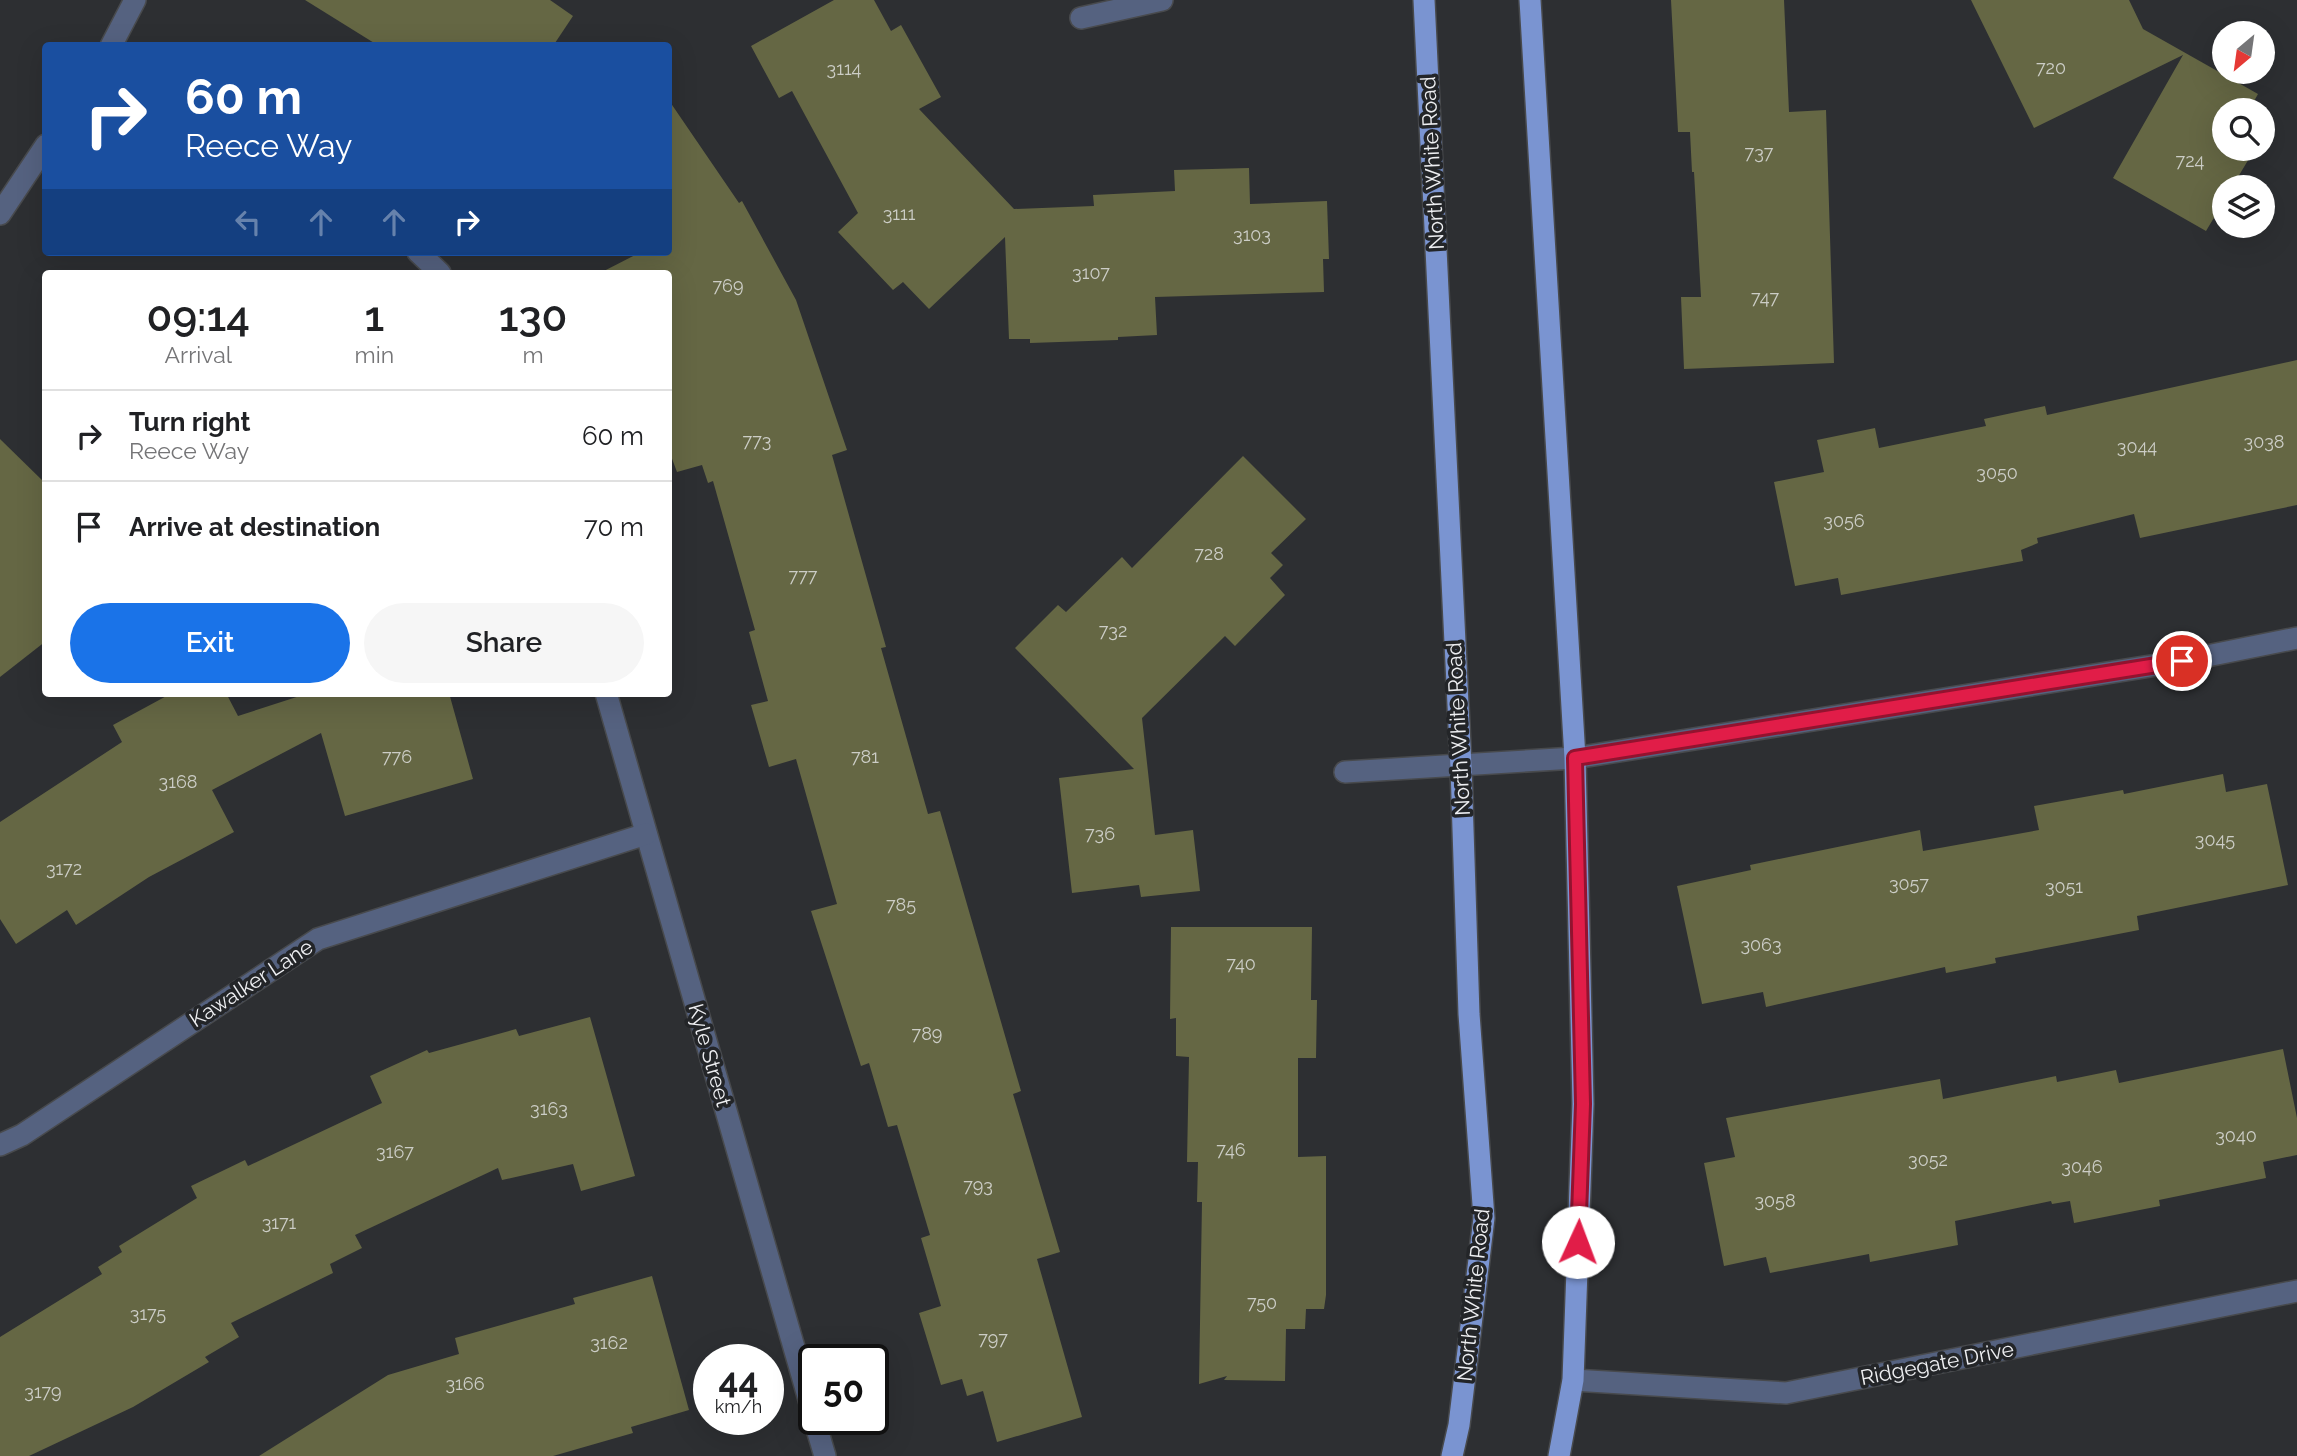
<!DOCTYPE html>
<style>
body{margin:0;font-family:Raleway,sans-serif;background:#f6f6f6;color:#202124;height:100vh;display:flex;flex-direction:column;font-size:26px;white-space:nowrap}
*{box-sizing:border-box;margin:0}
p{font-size:23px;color:#757577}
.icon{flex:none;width:38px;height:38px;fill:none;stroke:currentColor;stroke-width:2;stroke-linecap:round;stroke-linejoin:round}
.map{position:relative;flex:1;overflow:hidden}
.sheet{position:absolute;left:42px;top:270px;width:630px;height:427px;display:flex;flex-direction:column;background:#fff;border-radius:7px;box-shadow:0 7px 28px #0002}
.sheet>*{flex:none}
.banner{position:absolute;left:42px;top:42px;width:630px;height:214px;border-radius:7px;box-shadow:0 7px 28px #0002;background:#1a4fa0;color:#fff;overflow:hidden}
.needle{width:46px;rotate:209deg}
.tools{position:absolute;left:2212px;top:21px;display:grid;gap:14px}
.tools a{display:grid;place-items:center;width:63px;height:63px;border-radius:50%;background:#fff;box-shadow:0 7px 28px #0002;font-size:35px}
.speed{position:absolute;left:693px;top:1344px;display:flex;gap:14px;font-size:35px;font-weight:700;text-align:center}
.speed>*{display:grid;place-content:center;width:91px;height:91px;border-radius:50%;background:#fff;box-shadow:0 7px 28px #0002;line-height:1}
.speed small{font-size:18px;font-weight:400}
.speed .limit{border:4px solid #111;border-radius:10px;background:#fff;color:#111}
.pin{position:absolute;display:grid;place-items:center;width:60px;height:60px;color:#fff;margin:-30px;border:4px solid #fff;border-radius:50%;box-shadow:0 2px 7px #0007}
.me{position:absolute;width:77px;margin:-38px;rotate:2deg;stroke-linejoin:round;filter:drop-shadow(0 0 5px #0008)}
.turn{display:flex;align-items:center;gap:24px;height:147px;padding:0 28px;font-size:32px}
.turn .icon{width:91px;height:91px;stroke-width:2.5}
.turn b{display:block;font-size:49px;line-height:60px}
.lanes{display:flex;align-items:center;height:66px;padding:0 28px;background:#0003;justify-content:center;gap:35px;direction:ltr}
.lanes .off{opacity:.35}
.eta{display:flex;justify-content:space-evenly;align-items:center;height:119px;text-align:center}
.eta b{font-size:42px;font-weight:600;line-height:49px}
.button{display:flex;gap:14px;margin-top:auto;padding:14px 28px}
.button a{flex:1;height:80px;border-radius:42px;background:#1a73e8;color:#fff;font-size:28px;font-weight:600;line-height:80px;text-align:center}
.button a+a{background:#f6f6f6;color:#202124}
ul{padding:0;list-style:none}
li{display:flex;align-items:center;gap:21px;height:91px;padding:0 28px;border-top:2px solid #e0e0e0}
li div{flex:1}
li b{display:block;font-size:26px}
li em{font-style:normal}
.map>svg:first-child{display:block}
.building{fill:#656744}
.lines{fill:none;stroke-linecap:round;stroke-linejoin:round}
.minor-casing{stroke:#484a4d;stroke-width:24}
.major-casing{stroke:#484a4d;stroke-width:24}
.minor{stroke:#556280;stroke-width:21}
.major{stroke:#7a94d1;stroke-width:21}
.route-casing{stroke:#92132f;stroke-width:18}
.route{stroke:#e11d48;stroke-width:12}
.labels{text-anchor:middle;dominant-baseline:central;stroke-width:7;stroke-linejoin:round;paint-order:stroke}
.number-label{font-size:18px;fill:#cccdc6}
.street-label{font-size:21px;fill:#eeeff2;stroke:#232528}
</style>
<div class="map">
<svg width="2297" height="1456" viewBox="0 0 2297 1456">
<rect width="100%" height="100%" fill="#2d2f32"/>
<g class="building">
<path d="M305 0H550L573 16 553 46H379Z"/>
<path d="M834 0H874L891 31 901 25 941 97 919 109 1014 209 1094 206 1093 195 1175 191 1174 170 1249 168 1250 204 1327 201 1329 259H1323L1324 292 1155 297 1157 335 1118 337V340L1030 343V339H1009L1005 237 929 309 903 282 893 290 838 232 858 213 792 91 779 98 751 46Z"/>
<path d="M1671 0H1784L1789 112 1826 110 1834 363 1684 369 1681 297H1701L1694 172H1692L1690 132H1678Z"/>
<path d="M1971 0H2129L2143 29 2258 94 2249 110H2224V149H2237L2250 157 2232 187H2224V201L2206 231 2113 178 2183 55 2034 128Z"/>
<path d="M668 99 739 203 742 201 796 300 847 450 832 455 886 647 881 648 928 814 940 811 1021 1091 1013 1094 1060 1252 1037 1259 1082 1417 997 1442 983 1391 967 1396 962 1379 941 1385 919 1313 941 1306 921 1238 930 1235 897 1125 888 1127 869 1063 861 1066 811 911 837 904 796 759 769 767 751 705 768 701 749 632 755 630 713 481 708 483 702 465 677 472 668 448V273H600L641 252H668Z"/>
<path d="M2297 360V505L2140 538 2134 514 2037 538 2038 543 2021 550 2023 561 1841 595 1838 578 1795 586 1774 482 1824 472 1817 440 1875 428 1879 448 1986 426 1984 419 2045 406 2047 415Z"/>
<path d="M0 439 46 484V641L0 677Z"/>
<path d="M1243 456 1306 519 1271 553 1283 565 1270 578 1285 595 1235 646 1225 636 1142 718 1155 835 1193 830 1200 891 1141 897 1139 885 1072 893 1059 778 1134 769 1015 648 1058 605 1066 612 1122 557 1132 568Z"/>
<path d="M172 693H226L238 716 309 693H449L473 779 345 816 321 733 212 790 234 832 149 877 76 925 67 910 16 944 0 919V822L122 742 113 725Z"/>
<path d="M2223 774 2226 792 2267 784 2288 885 2137 916 2139 930 1995 958 1996 963 1946 973 1945 967 1766 1007 1763 992 1702 1004 1677 886 1751 870 1750 865 1920 830 1923 851 2039 830 2034 806 2123 790 2124 794Z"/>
<path d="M1171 927H1312L1311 1000H1317L1316 1058H1298V1157L1326 1156V1295L1324 1309H1306L1305 1329H1286L1285 1381 1224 1380 1227 1376 1199 1384 1202 1202H1197L1198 1162H1187L1189 1057 1176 1056V1018L1170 1019Z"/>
<path d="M590 1017 635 1176 581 1191 573 1164 502 1180 498 1168 355 1235 362 1248 330 1264 333 1273 231 1323 239 1337 205 1357 209 1362 133 1407 29 1456H0V1337L102 1274 98 1267 122 1252 119 1246 197 1198 191 1186 245 1160 248 1166 382 1103 370 1076 427 1050 429 1053 516 1029 519 1036Z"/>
<path d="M2283 1049 2297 1118V1155L2263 1162 2266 1178 2159 1200 2160 1206 2074 1223 2070 1201 2052 1204 2051 1201 1955 1221 1958 1245 1870 1262 1869 1254 1770 1273 1766 1257 1724 1266 1704 1163 1735 1157 1726 1118 1940 1079 1943 1099 2056 1076 2057 1082 2116 1070 2119 1083Z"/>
<path d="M652 1276 689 1410 631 1427 633 1433 553 1456H259L388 1375 459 1354 455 1338 575 1304 573 1298Z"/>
</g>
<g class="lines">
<defs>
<g id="minor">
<path d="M1081 18 1162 0"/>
<path d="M111 46 135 0"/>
<path d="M0 214 46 145"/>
<path d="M418 252 440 273"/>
<path d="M606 693 814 1417"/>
<path d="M1345 772 1575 758 2182 661 2297 638"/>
<path d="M0 1145 22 1135 318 939 646 834"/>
<path d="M1573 1380 1786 1393 2297 1291"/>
<path d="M814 1419 825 1456"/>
</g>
<g id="major">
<path d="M1424 0 1461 767 1469 1014 1484 1218 1459 1425 1452 1456"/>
<path d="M1530 0 1575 758 1583 1104 1573 1380 1559 1456"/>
</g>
</defs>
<use href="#minor" class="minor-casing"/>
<use href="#major" class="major-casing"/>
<use href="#minor" class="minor"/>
<use href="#major" class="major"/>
</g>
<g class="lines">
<defs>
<path id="route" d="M1578 1242 1583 1104 1575 758 2182 661"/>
</defs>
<use href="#route" class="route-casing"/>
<use href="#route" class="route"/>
</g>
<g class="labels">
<g class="number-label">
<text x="2051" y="67">720</text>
<text x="844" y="68">3114</text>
<text x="1759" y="152">737</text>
<text x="2190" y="160">724</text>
<text x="899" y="213">3111</text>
<text x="1252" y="234">3103</text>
<text x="1091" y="272">3107</text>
<text x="728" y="285">769</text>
<text x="1765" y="297">747</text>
<text x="757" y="440">773</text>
<text x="2264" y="441">3038</text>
<text x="2137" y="446">3044</text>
<text x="1997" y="472">3050</text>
<text x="1844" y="520">3056</text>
<text x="1209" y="553">728</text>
<text x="803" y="575">777</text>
<text x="1113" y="630">732</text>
<text x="397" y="756">776</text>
<text x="865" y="756">781</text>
<text x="178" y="781">3168</text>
<text x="1100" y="833">736</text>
<text x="2215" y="839">3045</text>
<text x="64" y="868">3172</text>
<text x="1909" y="883">3057</text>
<text x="2064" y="886">3051</text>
<text x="901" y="904">785</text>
<text x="1761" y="944">3063</text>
<text x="1241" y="963">740</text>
<text x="927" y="1033">789</text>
<text x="549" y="1108">3163</text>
<text x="2236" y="1135">3040</text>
<text x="1231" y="1149">746</text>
<text x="395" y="1151">3167</text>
<text x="1928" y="1159">3052</text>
<text x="2082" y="1166">3046</text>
<text x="978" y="1185">793</text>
<text x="1775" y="1200">3058</text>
<text x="279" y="1222">3171</text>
<text x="1262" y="1302">750</text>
<text x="148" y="1313">3175</text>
<text x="993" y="1338">797</text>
<text x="609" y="1342">3162</text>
<text x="465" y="1383">3166</text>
<text x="43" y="1391">3179</text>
</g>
<g class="street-label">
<text transform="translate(1432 163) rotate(-93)">North White Road</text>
<text transform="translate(1458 729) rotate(-93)">North White Road</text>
<text transform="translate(251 983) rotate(-33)">Kawalker Lane</text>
<text transform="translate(710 1055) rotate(74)">Kyle Street</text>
<text transform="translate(1473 1295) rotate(-84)">North White Road</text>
<text transform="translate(1937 1363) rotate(-11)">Ridgegate Drive</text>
</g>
</g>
</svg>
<div class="tools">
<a><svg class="needle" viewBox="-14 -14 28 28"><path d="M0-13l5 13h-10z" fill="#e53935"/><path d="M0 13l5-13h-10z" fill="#757577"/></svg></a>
<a><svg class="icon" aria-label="search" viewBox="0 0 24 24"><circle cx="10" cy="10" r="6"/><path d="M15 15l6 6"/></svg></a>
<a><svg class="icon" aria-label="layers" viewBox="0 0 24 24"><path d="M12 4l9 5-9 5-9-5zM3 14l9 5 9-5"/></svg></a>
</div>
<div class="speed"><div>44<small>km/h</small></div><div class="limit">50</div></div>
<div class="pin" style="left:2182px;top:661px;background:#d93025"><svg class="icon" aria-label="arrive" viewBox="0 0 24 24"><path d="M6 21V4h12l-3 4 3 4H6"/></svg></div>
<svg class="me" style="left:1578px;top:1242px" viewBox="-20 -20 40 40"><circle r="19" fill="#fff"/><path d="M0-13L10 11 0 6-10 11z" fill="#e11d48"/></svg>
<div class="banner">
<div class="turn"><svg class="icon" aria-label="right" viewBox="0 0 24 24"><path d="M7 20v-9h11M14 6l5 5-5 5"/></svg><div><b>60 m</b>Reece Way</div></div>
<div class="lanes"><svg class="icon off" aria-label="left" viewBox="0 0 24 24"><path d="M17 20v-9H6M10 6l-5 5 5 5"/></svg><svg class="icon off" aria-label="ahead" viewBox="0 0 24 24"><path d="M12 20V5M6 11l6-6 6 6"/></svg><svg class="icon off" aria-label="ahead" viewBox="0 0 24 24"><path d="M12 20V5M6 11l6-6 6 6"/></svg><svg class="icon" aria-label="right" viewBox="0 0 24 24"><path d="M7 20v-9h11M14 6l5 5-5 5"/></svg></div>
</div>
<section class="sheet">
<div class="eta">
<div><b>09:14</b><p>Arrival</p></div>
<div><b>1</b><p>min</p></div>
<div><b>130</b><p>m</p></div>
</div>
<ul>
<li><svg class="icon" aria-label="right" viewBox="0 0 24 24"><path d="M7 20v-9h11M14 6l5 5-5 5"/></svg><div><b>Turn right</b><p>Reece Way</p></div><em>60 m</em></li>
<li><svg class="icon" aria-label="arrive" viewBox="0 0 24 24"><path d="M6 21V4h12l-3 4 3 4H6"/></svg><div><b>Arrive at destination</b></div><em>70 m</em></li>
</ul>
<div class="button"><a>Exit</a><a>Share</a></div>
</section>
</div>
